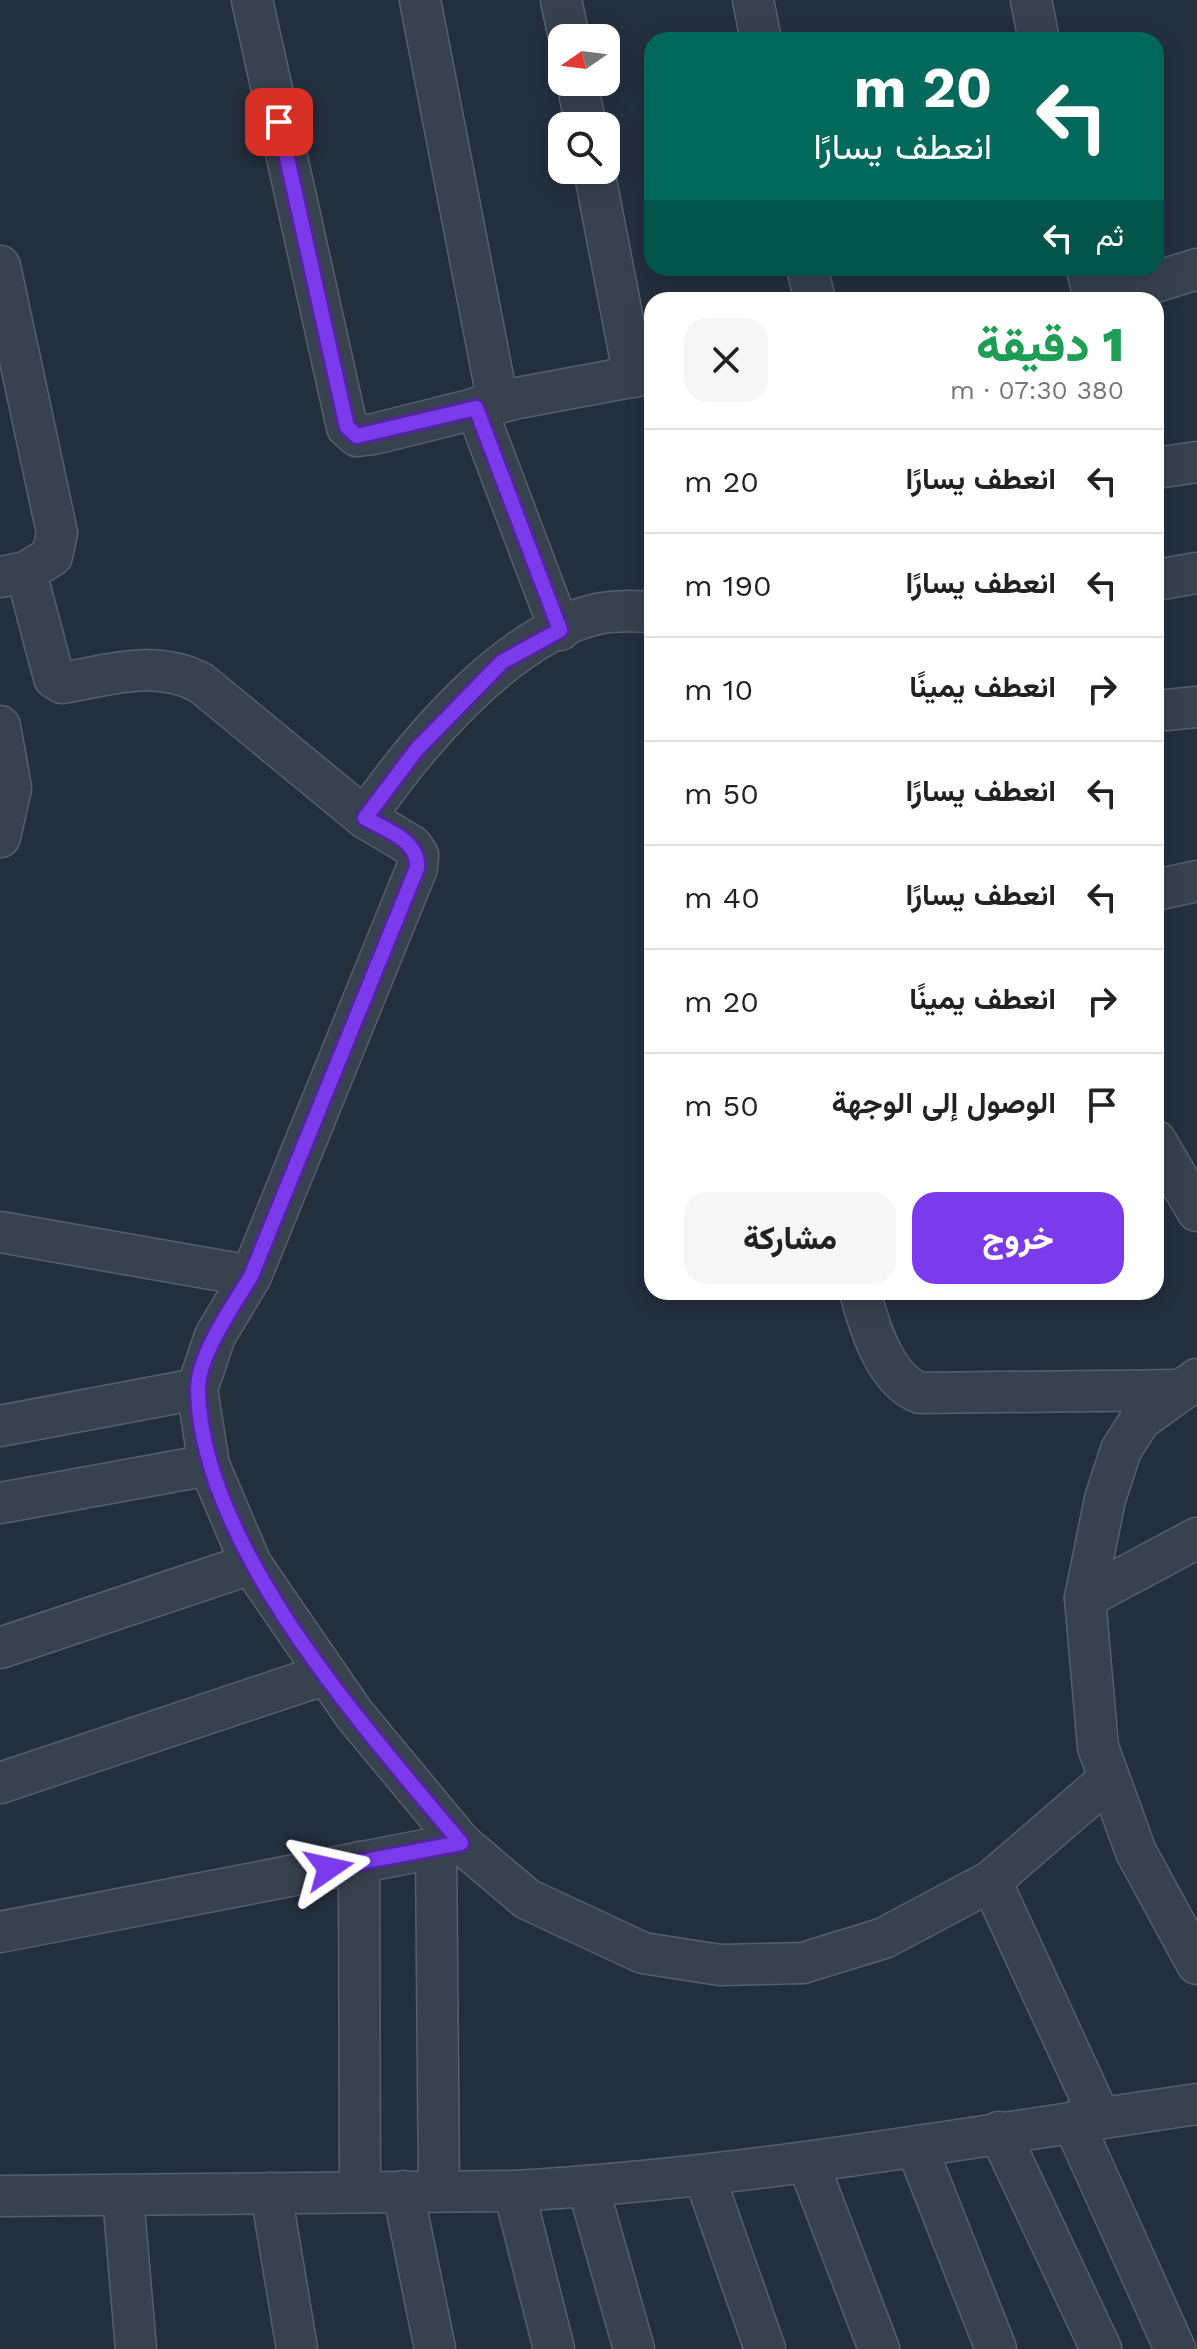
<!DOCTYPE html>
<html lang="ar">
<meta charset="utf-8">
<style>
body{margin:0;font-family:"Work Sans",Vazirmatn,sans-serif;background:#f6f6f6;color:#222;direction:rtl;height:100vh;display:flex;flex-direction:column;font-size:30px;white-space:nowrap}
*{box-sizing:border-box;margin:0}
p{font-size:26px;color:#767676}
.icon{flex:none;width:44px;height:44px;fill:none;stroke:currentColor;stroke-width:2;stroke-linecap:round;stroke-linejoin:round}
.map{position:relative;flex:1;overflow:hidden;direction:ltr}
.drawer{position:absolute;left:644px;top:292px;width:520px;height:1008px;display:flex;flex-direction:column;background:#fff;border-radius:24px;box-shadow:0 4px 20px #0003;direction:rtl}
.drawer>*{flex:none}
.guide{position:absolute;left:644px;top:32px;width:520px;height:244px;border-radius:24px;box-shadow:0 4px 20px #0003;direction:rtl;background:#00695c;color:#fff;overflow:hidden}
.needle{width:52px;rotate:256deg}
.tools{position:absolute;left:548px;top:24px;display:grid;gap:16px}
.tools a{display:grid;place-items:center;width:72px;height:72px;border-radius:16px;background:#fff;box-shadow:0 4px 20px #0003;font-size:40px}
.pin{position:absolute;display:grid;place-items:center;width:68px;height:68px;color:#fff;margin:-34px;border-radius:16px;box-shadow:0 4px 12px #0006}
.me{position:absolute;width:88px;margin:-44px;rotate:79deg;stroke-linejoin:round;filter:drop-shadow(0 0 6px #0008)}
.turn{display:flex;align-items:center;gap:28px;height:168px;padding:0 40px;font-size:36px}
.turn .icon{width:104px;height:104px;stroke-width:2.5}
.turn b{display:block;font-size:56px;line-height:68px}
.then{display:flex;align-items:center;height:76px;padding:0 40px;background:#0003;gap:16px;font-size:30px}
.round{display:grid;place-items:center;flex:none;width:84px;height:84px;border-radius:24px;background:#f6f6f6}
.head{display:flex;align-items:center;justify-content:space-between;height:136px;padding:0 40px}
h1{font-size:48px;font-weight:800;line-height:60px;color:#1e9e55}
.button{display:flex;gap:16px;margin-top:auto;padding:16px 40px}
.button a{flex:1;height:92px;border-radius:24px;background:#7c3aed;color:#fff;font-size:32px;font-weight:800;line-height:92px;text-align:center}
.button a+a{background:#f6f6f6;color:#222}
ul{padding:0;list-style:none}
li{display:flex;align-items:center;gap:24px;height:104px;padding:0 40px;border-top:2px solid #e0e0e0}
li div{flex:1}
li b{display:block;font-size:30px}
li em{font-style:normal}
.map>svg:first-child{display:block}
.lines{fill:none;stroke-linecap:round;stroke-linejoin:round}
.minor-casing{stroke:#565f6c;stroke-width:43}
.minor{stroke:#38414e;stroke-width:40}
.route-casing{stroke:#51269a;stroke-width:20}
.route{stroke:#7c3aed;stroke-width:14}
</style>
<div class="map">
<svg width="1197" height="2349" viewBox="0 0 1197 2349">
<rect width="100%" height="100%" fill="#242f3e"/>
<g class="lines">
<defs>
<g id="minor">
<path d="M252 0 347 427 357 436 374 434 518 398 652 373"/>
<path d="M420 0 498 403"/>
<path d="M561 0 569 38"/>
<path d="M753 0 761 40"/>
<path d="M1031 0 1039 40"/>
<path d="M577 82 586 126"/>
<path d="M594 170 634 377"/>
<path d="M0 266 57 533 52 556 26 572 1 577"/>
<path d="M807 268 815 300"/>
<path d="M1087 268 1094 300"/>
<path d="M1098 300 1197 269"/>
<path d="M476 408 560 630"/>
<path d="M1156 468 1197 462"/>
<path d="M26 572 54 678 62 683C110 675 156 659 201 683L365 818 412 846 418 855 417 868 251 1276 215 1336 197 1389 209 1465 251 1564 354 1714 461 1843 527 1899 643 1953 720 1965 803 1963 884 1938 991 1881 1109 1779"/>
<path d="M1156 580 1197 573"/>
<path d="M1156 711 1197 707"/>
<path d="M0 726 11 788 0 837"/>
<path d="M365 818C415 745 506 635 597 614 614 610 634 611 652 612"/>
<path d="M1156 890 1197 881"/>
<path d="M1156 1141 1197 1211"/>
<path d="M0 1232 251 1276"/>
<path d="M860 1292C869 1326 885 1380 920 1393L1181 1390"/>
<path d="M1197 1379 1140 1420 1121 1450 1105 1499 1085 1598 1098 1747 1136 1852 1197 1964"/>
<path d="M0 1426 197 1389"/>
<path d="M0 1503 209 1465"/>
<path d="M1085 1598 1197 1538"/>
<path d="M0 1648 251 1564"/>
<path d="M0 1783 326 1674"/>
<path d="M436 1848 439 2191"/>
<path d="M359 1862 360 2191"/>
<path d="M991 1881 1100 2118"/>
<path d="M0 1932 461 1843"/>
<path d="M1073 2122 1175 2349"/>
<path d="M999 2132 1101 2349"/>
<path d="M916 2146 996 2349"/>
<path d="M808 2163 879 2349"/>
<path d="M704 2175 765 2349"/>
<path d="M588 2187 634 2349"/>
<path d="M403 2191 435 2349"/>
<path d="M514 2191 554 2349"/>
<path d="M271 2193 297 2349"/>
<path d="M0 2196 514 2191C744 2178 970 2137 1197 2104"/>
<path d="M123 2196 136 2349"/>
</g>
</defs>
<use href="#minor" class="minor-casing"/>
<use href="#minor" class="minor"/>
</g>
<g class="lines">
<defs>
<path id="route" d="M279 122 347 427 357 436 476 408 560 630 502 662 417 749 365 818C386 830 419 840 417 868L251 1276C233 1306 197 1356 198 1391 202 1547 365 1728 461 1843L329 1868"/>
</defs>
<use href="#route" class="route-casing"/>
<use href="#route" class="route"/>
</g>
</svg>
<div class="tools">
<a><svg class="needle" viewBox="-14 -14 28 28"><path d="M0-13l5 13h-10z" fill="#e53935"/><path d="M0 13l5-13h-10z" fill="#767676"/></svg></a>
<a><svg class="icon" aria-label="search" viewBox="0 0 24 24"><circle cx="10" cy="10" r="6"/><path d="M15 15l6 6"/></svg></a>
</div>
<div class="pin" style="left:279px;top:122px;background:#d93025"><svg class="icon" aria-label="arrive" viewBox="0 0 24 24"><path d="M6 21V4h12l-3 4 3 4H6"/></svg></div>
<svg class="me" style="left:329px;top:1868px" viewBox="-20 -20 40 40"><path d="M0-17L14 15 0 8-14 15z" fill="#7c3aed" stroke="#fff" stroke-width="4"/></svg>
<div class="guide">
<div class="turn"><svg class="icon" aria-label="left" viewBox="0 0 24 24"><path d="M17 20v-9H6M10 6l-5 5 5 5"/></svg><div><b>20 m</b>انعطف يسارًا</div></div>
<div class="then">ثم<svg class="icon" aria-label="left" viewBox="0 0 24 24"><path d="M17 20v-9H6M10 6l-5 5 5 5"/></svg></div>
</div>
<section class="drawer">
<div class="head"><div><h1>1 دقيقة</h1><p>380 m · 07:30</p></div><a class="round"><svg class="icon" aria-label="close" viewBox="0 0 24 24"><path d="M6 6l12 12M18 6L6 18"/></svg></a></div>
<ul>
<li><svg class="icon" aria-label="left" viewBox="0 0 24 24"><path d="M17 20v-9H6M10 6l-5 5 5 5"/></svg><div><b>انعطف يسارًا</b></div><em>20 m</em></li>
<li><svg class="icon" aria-label="left" viewBox="0 0 24 24"><path d="M17 20v-9H6M10 6l-5 5 5 5"/></svg><div><b>انعطف يسارًا</b></div><em>190 m</em></li>
<li><svg class="icon" aria-label="right" viewBox="0 0 24 24"><path d="M7 20v-9h11M14 6l5 5-5 5"/></svg><div><b>انعطف يمينًا</b></div><em>10 m</em></li>
<li><svg class="icon" aria-label="left" viewBox="0 0 24 24"><path d="M17 20v-9H6M10 6l-5 5 5 5"/></svg><div><b>انعطف يسارًا</b></div><em>50 m</em></li>
<li><svg class="icon" aria-label="left" viewBox="0 0 24 24"><path d="M17 20v-9H6M10 6l-5 5 5 5"/></svg><div><b>انعطف يسارًا</b></div><em>40 m</em></li>
<li><svg class="icon" aria-label="right" viewBox="0 0 24 24"><path d="M7 20v-9h11M14 6l5 5-5 5"/></svg><div><b>انعطف يمينًا</b></div><em>20 m</em></li>
<li><svg class="icon" aria-label="arrive" viewBox="0 0 24 24"><path d="M6 21V4h12l-3 4 3 4H6"/></svg><div><b>الوصول إلى الوجهة</b></div><em>50 m</em></li>
</ul>
<div class="button"><a>خروج</a><a>مشاركة</a></div>
</section>
</div>
